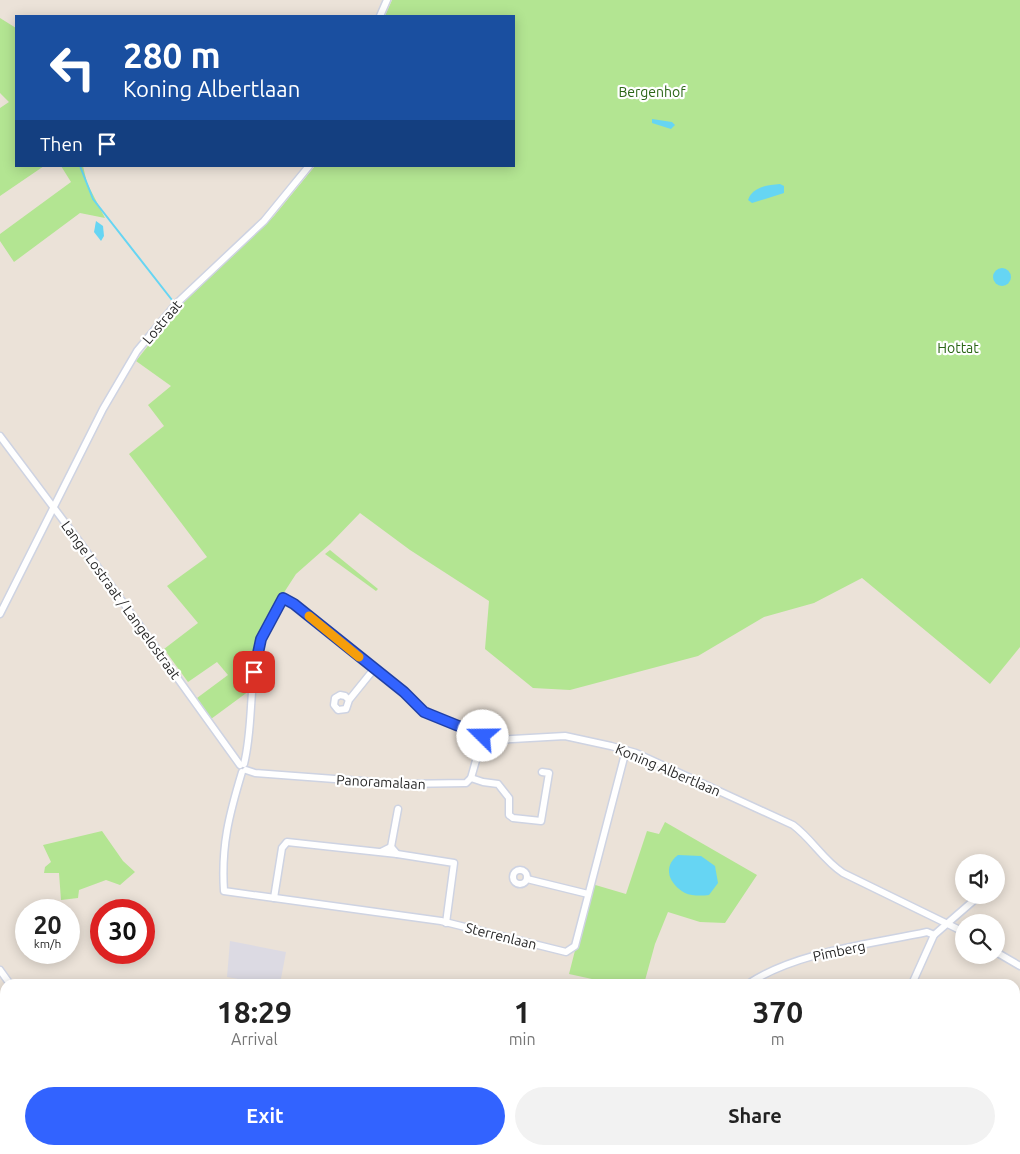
<!DOCTYPE html>
<style>
body{margin:0;font-family:Ubuntu,sans-serif;background:#f2f2f2;color:#222;height:100vh;display:flex;flex-direction:column;font-size:19px;white-space:nowrap}
*{box-sizing:border-box;margin:0}
p{font-size:16px;color:#767676}
.icon{flex:none;width:28px;height:28px;fill:none;stroke:currentColor;stroke-width:2;stroke-linecap:round;stroke-linejoin:round}
.map{position:relative;flex:1;overflow:hidden}
.side{position:absolute;left:0px;top:979px;width:1020px;height:176px;display:flex;flex-direction:column;background:#fff;border-radius:15px 15px 0 0;box-shadow:0 2px 12px #0003}
.side>*{flex:none}
.top-card{position:absolute;left:15px;top:15px;width:500px;height:152px;border-radius:0px;box-shadow:0 2px 12px #0003;background:#1a4fa0;color:#fff;overflow:hidden}
.fabs{position:absolute;left:955px;top:854px;display:grid;gap:10px}
.fabs a{display:grid;place-items:center;width:50px;height:50px;border-radius:50%;background:#fff;box-shadow:0 2px 12px #0003;font-size:25px}
.speed{position:absolute;left:15px;top:899px;display:flex;gap:10px;font-size:25px;font-weight:700;text-align:center}
.speed>*{display:grid;place-content:center;width:65px;height:65px;border-radius:50%;background:#fff;box-shadow:0 2px 12px #0003;line-height:1}
.speed small{font-size:12px;font-weight:400}
.speed .limit{border:8px solid #d22;background:#fff;color:#111}
.pin{position:absolute;display:grid;place-items:center;width:42px;height:42px;color:#fff;margin:-21px;border-radius:10px;box-shadow:0 2px 8px #0006}
.me{position:absolute;width:55px;margin:-28px;rotate:292deg;stroke-linejoin:round;filter:drop-shadow(0 0 4px #0008)}
.turn{display:flex;align-items:center;gap:18px;height:105px;padding:0 25px;font-size:22px}
.turn .icon{width:65px;height:65px;stroke-width:2.5}
.turn b{display:block;font-size:35px;line-height:42px}
.then{display:flex;align-items:center;height:48px;padding:0 25px;background:#0003;gap:10px;font-size:19px}
.eta{display:flex;justify-content:space-evenly;align-items:center;height:85px;text-align:center}
.eta b{font-size:30px;font-weight:700;line-height:35px}
.button{display:flex;gap:10px;margin-top:auto;padding:10px 25px}
.button a{flex:1;height:58px;border-radius:30px;background:#3263ff;color:#fff;font-size:20px;font-weight:700;line-height:58px;text-align:center}
.button a+a{background:#f2f2f2;color:#222}
.map>svg:first-child{display:block}
.industrial{fill:#dcdae3}
.green{fill:#b3e592}
.water{fill:#66d5f3}
.lines{fill:none;stroke-linecap:round;stroke-linejoin:round}
.stream{stroke:#66d5f3;stroke-width:2}
.minor-casing{stroke:#ced3e2;stroke-width:9}
.minor{stroke:#fff;stroke-width:6}
.route-casing{stroke:#2040a6;stroke-width:12}
.route{stroke:#3263ff;stroke-width:9}
.slow{stroke:#f59e0b;stroke-width:9}
.labels{text-anchor:middle;dominant-baseline:central;stroke-width:4.5;stroke-linejoin:round;paint-order:stroke}
.park-label{font-size:14px;fill:#2b6616;stroke:#fff}
.street-label{font-size:14px;fill:#282828;stroke:#fff}
</style>
<div class="map">
<svg width="1020" height="1154" viewBox="0 0 1020 1154">
<rect width="100%" height="100%" fill="#ebe2d8"/>
<path class="industrial" d="M230 941 286 952 280 984H266L227 977Z"/>
<g class="green">
<path d="M392 0H1020V647L990 684 862 578 814 603 764 617 698 656 570 690 533 688 485 649 489 601 410 550 360 513 330 544 296 574 285 591 259 639 249 691 211 719 197 698 228 675 217 662 188 682 164 649 198 623 167 586 207 557 129 454 164 426 148 405 171 386 136 361 177 309 274 216 315 166H514V16H385Z"/>
<path d="M0 18 16 28V166H44L0 196V108L9 102 0 93Z"/>
<path d="M61 166H83L87 183 105 218 80 213 14 262 0 241V234L71 182Z"/>
<path d="M330 550 378 589 376 591 325 554Z"/>
<path d="M665 822 757 875 725 923 700 922 668 912 655 944 644 984H615L569 974 592 884 626 894 647 831 659 834Z"/>
<path d="M102 831 123 861 135 872 120 885 106 880 79 890 78 898 61 900 59 873H44L45 867 51 862 43 845Z"/>
<path d="M1015 1008 1020 1011V1034L1015 1042Z"/>
<path d="M5 1091V1150H42L37 1154H0V1122H2Z"/>
</g>
<g class="water">
<path d="M652 119 672 122 675 125 671 129 652 123Z"/>
<path d="M780 184 784 186V193L752 203 748 200C752 187 767 185 780 184Z"/>
<path d="M96 221 103 226 104 236 101 241 94 232Z"/>
<circle cx="1002" cy="277" r="9"/>
<path d="M678 855 701 856 715 866 718 883 709 895C702 896 691 896 685 893 669 884 662 867 678 855Z"/>
</g>
<g class="lines">
<path class="stream" d="M80 166 93 199 172 300"/>
<defs>
<g id="minor">
<path d="M380 16 387 0"/>
<path d="M0 436 81 544 240 765"/>
<path d="M0 614 103 409 137 351 177 303 264 221 309 166"/>
<path d="M349 700 345 696 340 695 335 698 334 705 338 710 346 709 349 700 374 669"/>
<path d="M244 764C253 728 249 690 257 653 261 633 273 615 283 598L294 604 432 716 496 740 565 736 611 746 636 753 793 825C812 839 823 860 843 873L964 932"/>
<path d="M246 770 255 773 401 784 466 783 471 778 483 736"/>
<path d="M242 772C229 815 221 846 224 891L441 921 566 952 575 946 626 750"/>
<path d="M471 778 483 782 498 784 509 798V815L513 818 541 821 549 773 542 772"/>
<path d="M391 847 398 809"/>
<path d="M397 854 454 863 446 923"/>
<circle cx="520" cy="877" r="7"/>
<path d="M996 878H997"/>
<path d="M527 879 588 894"/>
<path d="M274 898 282 848 287 842 397 854 391 847 381 852"/>
<path d="M996 952 1020 966"/>
<path d="M0 970 10 984"/>
<path d="M748 984C795 952 871 944 927 932L934 935"/>
<path d="M912 984 934 935 980 895"/>
<path d="M0 1023 5 1021"/>
<path d="M1015 1143 1020 1146"/>
<path d="M826 1150 832 1154"/>
<path d="M865 1150 872 1154"/>
<path d="M177 1154 178 1150"/>
<path d="M643 1154 645 1150"/>
<path d="M851 1154 852 1150"/>
</g>
</defs>
<use href="#minor" class="minor-casing"/>
<use href="#minor" class="minor"/>
</g>
<g class="lines">
<defs>
<path id="route" d="M254 672 261 639 283 598 294 604 404 692 424 712 483 736"/>
</defs>
<use href="#route" class="route-casing"/>
<use href="#route" class="route"/>
<path class="slow" d="M309 616 359 657"/>
</g>
<g class="labels">
<g class="park-label">
<text x="652" y="92">Bergenhof</text>
<text x="958" y="348">Hottat</text>
</g>
<g class="street-label">
<text transform="translate(162 322) rotate(-50)">Lostraat</text>
<text transform="translate(121 600) rotate(54)">Lange Lostraat / Langelostraat</text>
<text transform="translate(668 770) rotate(23)">Koning Albertlaan</text>
<text transform="translate(381 782) rotate(3)">Panoramalaan</text>
<text transform="translate(501 936) rotate(14)">Sterrenlaan</text>
<text transform="translate(839 951) rotate(-12)">Pimberg</text>
</g>
</g>
</svg>
<div class="fabs">
<a><svg class="icon" aria-label="sound" viewBox="0 0 24 24"><path d="M4 9h4l5-4v14l-5-4H4zM17 9q2 3 0 6"/></svg></a>
<a><svg class="icon" aria-label="search" viewBox="0 0 24 24"><circle cx="10" cy="10" r="6"/><path d="M15 15l6 6"/></svg></a>
</div>
<div class="speed"><div>20<small>km/h</small></div><div class="limit">30</div></div>
<div class="pin" style="left:254px;top:672px;background:#d93025"><svg class="icon" aria-label="arrive" viewBox="0 0 24 24"><path d="M6 21V4h12l-3 4 3 4H6"/></svg></div>
<svg class="me" style="left:483px;top:736px" viewBox="-20 -20 40 40"><circle r="19" fill="#fff"/><path d="M0-13L10 11 0 6-10 11z" fill="#3263ff"/></svg>
<div class="top-card">
<div class="turn"><svg class="icon" aria-label="left" viewBox="0 0 24 24"><path d="M17 20v-9H6M10 6l-5 5 5 5"/></svg><div><b>280 m</b>Koning Albertlaan</div></div>
<div class="then">Then<svg class="icon" aria-label="arrive" viewBox="0 0 24 24"><path d="M6 21V4h12l-3 4 3 4H6"/></svg></div>
</div>
<section class="side">
<div class="eta">
<div><b>18:29</b><p>Arrival</p></div>
<div><b>1</b><p>min</p></div>
<div><b>370</b><p>m</p></div>
</div>
<div class="button"><a>Exit</a><a>Share</a></div>
</section>
</div>
